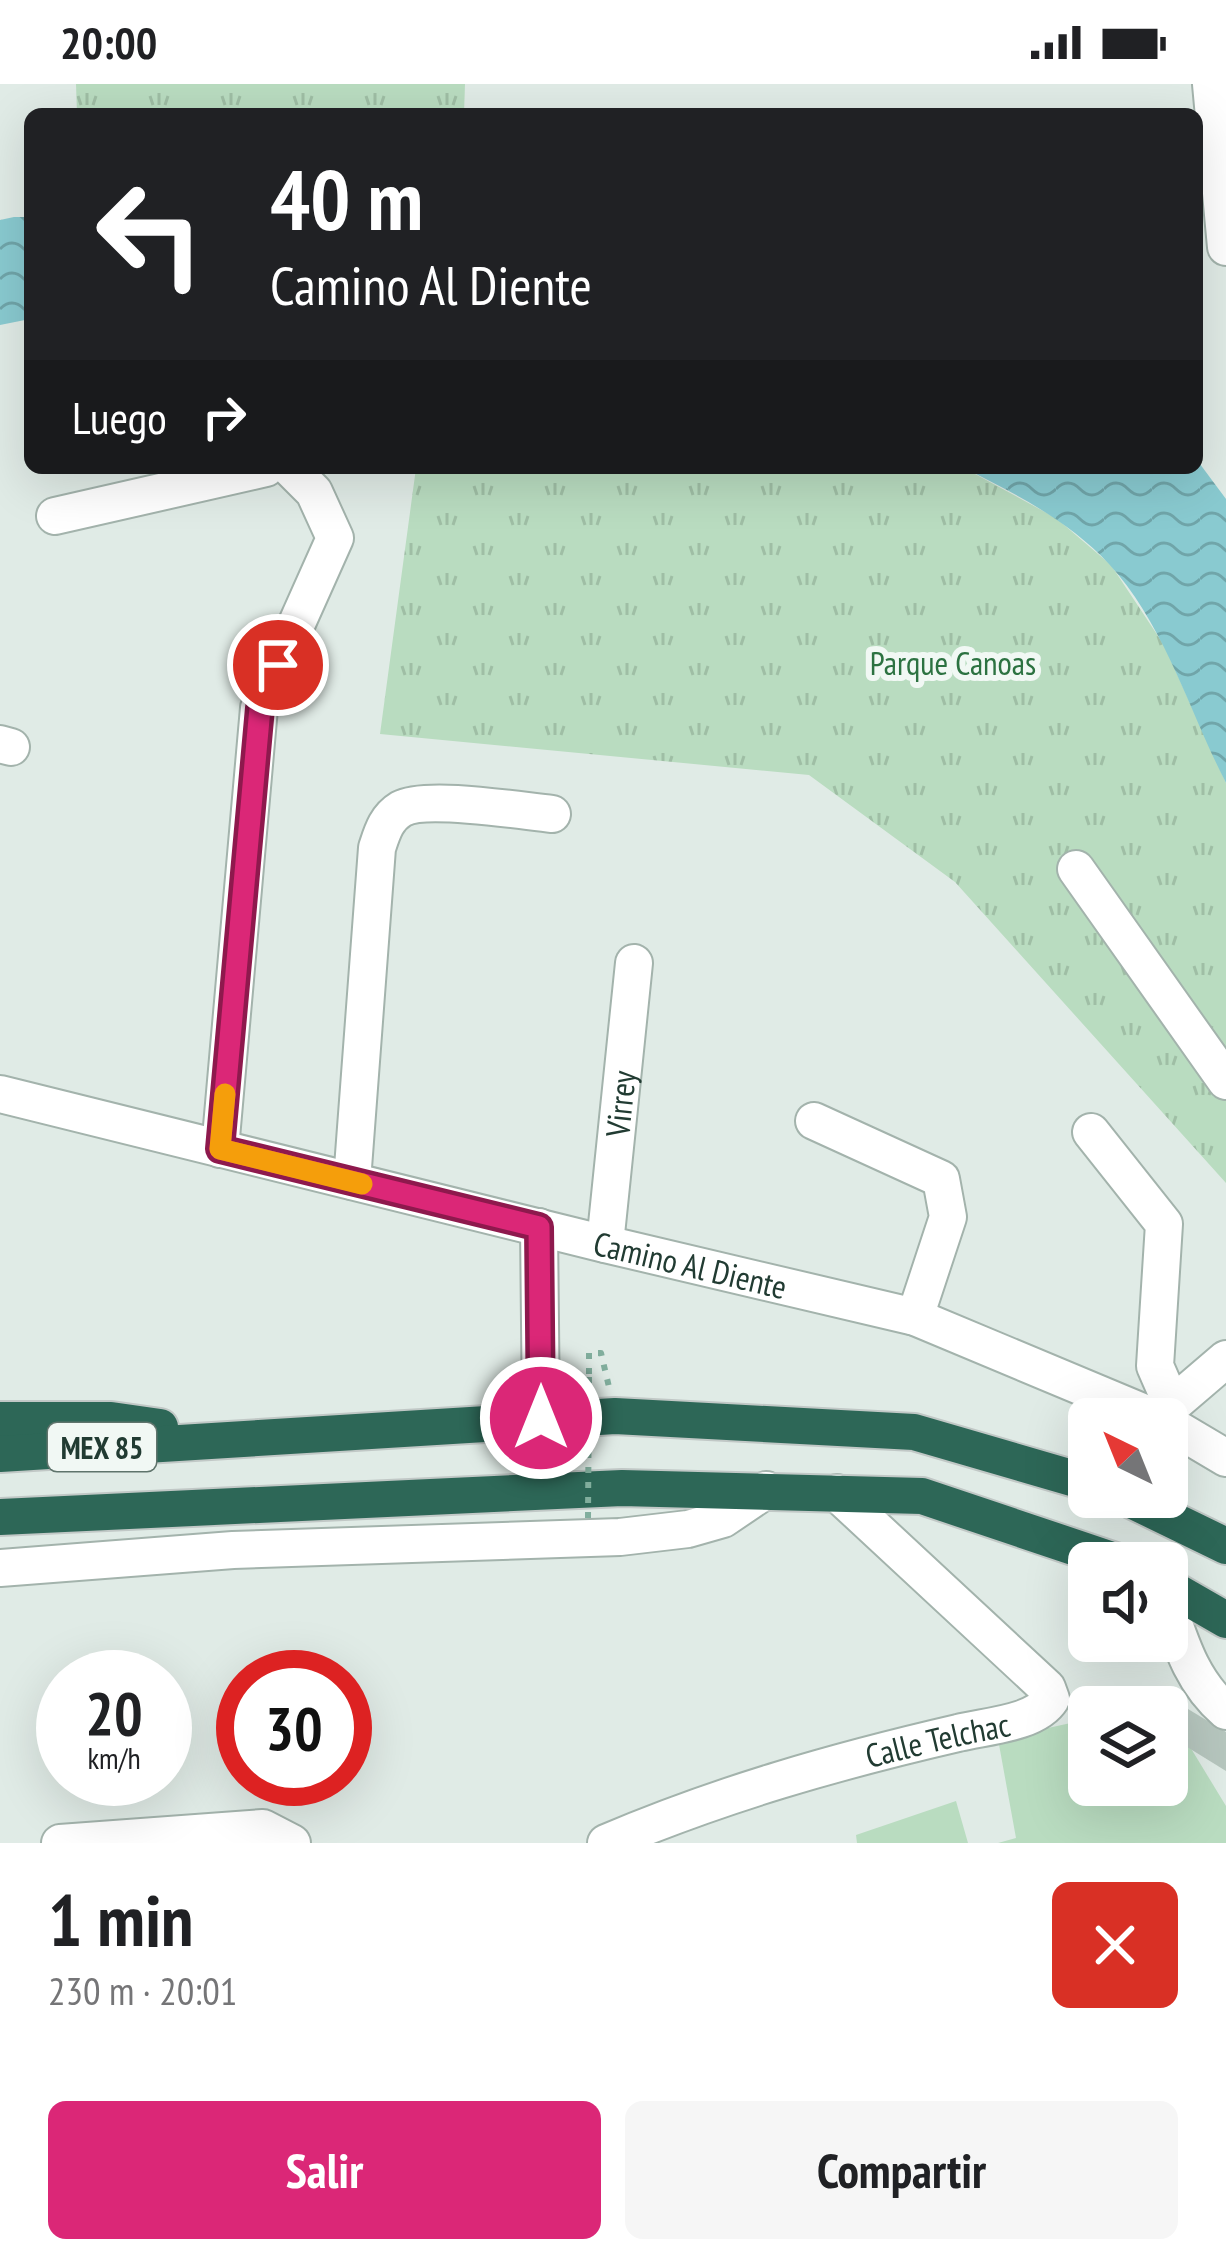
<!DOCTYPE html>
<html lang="es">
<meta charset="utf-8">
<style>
body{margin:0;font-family:"PT Sans Narrow",sans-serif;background:#f6f6f6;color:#202124;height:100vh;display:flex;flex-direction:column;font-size:45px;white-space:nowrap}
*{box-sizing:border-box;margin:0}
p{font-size:39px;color:#757577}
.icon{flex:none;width:66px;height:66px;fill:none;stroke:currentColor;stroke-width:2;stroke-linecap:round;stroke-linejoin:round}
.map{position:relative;height:1759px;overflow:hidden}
.panel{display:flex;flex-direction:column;background:#fff;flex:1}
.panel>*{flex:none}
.banner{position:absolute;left:24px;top:24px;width:1179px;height:366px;border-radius:18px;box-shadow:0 12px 48px #0002;background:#202124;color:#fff;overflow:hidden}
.needle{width:78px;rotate:317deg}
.fabs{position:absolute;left:1068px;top:1314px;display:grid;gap:24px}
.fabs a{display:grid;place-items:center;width:120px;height:120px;border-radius:18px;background:#fff;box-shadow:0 12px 48px #0002;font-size:60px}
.speed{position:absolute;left:36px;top:1566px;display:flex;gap:24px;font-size:60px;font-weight:700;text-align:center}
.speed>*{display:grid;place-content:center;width:156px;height:156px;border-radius:50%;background:#fff;box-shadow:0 12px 48px #0002;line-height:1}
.speed small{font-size:30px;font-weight:400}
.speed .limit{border:18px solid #d22;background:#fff;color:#111}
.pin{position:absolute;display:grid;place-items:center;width:102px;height:102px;color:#fff;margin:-51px;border:6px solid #fff;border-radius:50%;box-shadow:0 3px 12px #0007}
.me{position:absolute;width:132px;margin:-66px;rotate:0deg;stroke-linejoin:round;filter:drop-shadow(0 0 9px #0008)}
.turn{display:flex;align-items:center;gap:42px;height:252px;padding:0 48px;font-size:54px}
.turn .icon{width:156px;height:156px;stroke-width:2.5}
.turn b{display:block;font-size:84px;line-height:102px}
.then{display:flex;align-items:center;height:114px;padding:0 48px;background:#0003;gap:24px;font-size:45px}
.round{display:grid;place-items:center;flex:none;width:126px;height:126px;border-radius:18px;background:#f6f6f6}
.summary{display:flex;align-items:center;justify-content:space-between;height:204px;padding:0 48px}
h1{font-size:72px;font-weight:700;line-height:90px}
.action{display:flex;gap:24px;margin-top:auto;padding:24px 48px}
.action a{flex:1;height:138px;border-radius:18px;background:#db2777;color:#fff;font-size:48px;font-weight:700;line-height:138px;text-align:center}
.action a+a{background:#f6f6f6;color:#202124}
.status{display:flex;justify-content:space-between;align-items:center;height:84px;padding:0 60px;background:#fff;direction:ltr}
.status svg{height:33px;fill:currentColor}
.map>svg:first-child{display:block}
.grass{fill:#b9dcc0}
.park{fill:url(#park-tufts)}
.water{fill:url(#water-waves)}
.building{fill:#b6c6be}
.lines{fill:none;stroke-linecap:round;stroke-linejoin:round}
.minor-casing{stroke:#a3b3ac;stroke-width:40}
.highway-casing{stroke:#c1c8c6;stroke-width:40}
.path{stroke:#81ae9d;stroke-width:6;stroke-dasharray:6 9;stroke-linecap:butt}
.minor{stroke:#fff;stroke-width:36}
.highway{stroke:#2d6757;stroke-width:36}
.path-bridge{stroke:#81ae9d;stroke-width:6;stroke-dasharray:6 9;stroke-linecap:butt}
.route-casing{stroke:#8e194d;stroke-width:30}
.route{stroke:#db2777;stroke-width:21}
.slow{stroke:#f59e0b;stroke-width:21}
.labels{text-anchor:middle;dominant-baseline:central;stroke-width:12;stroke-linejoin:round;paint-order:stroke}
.shield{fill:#f1f8f4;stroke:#5f746c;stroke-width:3}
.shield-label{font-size:30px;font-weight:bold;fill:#213b32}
.park-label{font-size:33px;fill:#2c7241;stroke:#f1f8f4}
.street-label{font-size:33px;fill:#213b32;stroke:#f1f8f4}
</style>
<div class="status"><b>20:00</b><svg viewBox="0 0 49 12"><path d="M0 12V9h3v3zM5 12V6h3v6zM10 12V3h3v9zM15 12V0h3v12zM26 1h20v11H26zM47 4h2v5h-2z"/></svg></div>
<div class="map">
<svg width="1226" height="1759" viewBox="0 0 1226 1759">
<defs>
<pattern id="park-tufts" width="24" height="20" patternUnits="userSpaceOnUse" patternTransform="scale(3)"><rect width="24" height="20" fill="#b9dcc0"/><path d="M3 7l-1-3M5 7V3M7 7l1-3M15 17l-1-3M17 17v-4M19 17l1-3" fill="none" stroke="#9fbea5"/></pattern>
<pattern id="water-waves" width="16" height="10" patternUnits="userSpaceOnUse" patternTransform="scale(3)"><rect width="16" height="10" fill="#89cad0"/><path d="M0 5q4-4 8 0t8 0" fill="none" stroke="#70a5a9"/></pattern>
</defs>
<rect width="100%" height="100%" fill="#e0ebe6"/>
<g class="grass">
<path d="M1167 1625 1226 1722V1759H998L1016 1754 998 1655 1089 1635V1701H1167Z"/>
<path d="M956 1717 968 1759H857L856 1751Z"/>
</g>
<g class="park">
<path d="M76 0H465L464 30H77Z"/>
<path d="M416 384H964L1056 434 1111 481 1164 561 1226 699V1099L955 798 809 691 380 650Z"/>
</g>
<g class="water">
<path d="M14 133H30V235L0 241V136Z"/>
<path d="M1197 376 1226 415V699C1189 627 1165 541 1109 480 1069 437 1016 410 964 384H1197Z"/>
</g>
<path class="building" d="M1188 1625 1226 1648V1687L1171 1653Z"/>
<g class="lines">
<defs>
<g id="minor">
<path d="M1211 0 1226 163"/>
<path d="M55 432 266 384"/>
<path d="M0 660 11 663"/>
<path d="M1076 785 1226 997"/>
<path id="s1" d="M0 1010 605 1160 915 1233 1159 1335"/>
<path d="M814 1037 941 1095 948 1133 915 1233"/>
<path d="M1091 1048 1164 1140 1155 1282 1172 1321"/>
<path d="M220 1065 259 624 335 454 314 408 290 384"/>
<path d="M352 1097 377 764C382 749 386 734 401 725 426 711 521 727 552 730"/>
<path d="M539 1143 541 1334"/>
<path id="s2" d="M605 1160 634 879"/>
<path d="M1157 1334 1226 1275"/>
<path d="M1167 1339 1226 1374"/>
<path d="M0 1484 233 1466 620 1453 688 1445 723 1435 766 1406"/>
<path d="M1167 1519C1181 1560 1192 1598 1226 1627"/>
<path d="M60 1759 263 1744 292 1759"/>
<path id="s3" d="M606 1759C721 1710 837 1677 958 1649 985 1642 1035 1640 1051 1615L1047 1604 837 1409"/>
</g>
<g id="highway">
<path d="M0 1336H111L160 1343"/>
<path d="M0 1370 615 1332 914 1348 1089 1399"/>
<path d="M1125 1413 1226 1462"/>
<path d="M0 1433 622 1404 922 1412 1121 1479"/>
<path d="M1167 1502 1226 1536"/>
</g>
</defs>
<use href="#minor" class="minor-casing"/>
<use href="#highway" class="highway-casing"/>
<path class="path" d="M589 1290V1269H601L609 1303"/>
<use href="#minor" class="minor"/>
<use href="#highway" class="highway"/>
<path class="path-bridge" d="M588 1434 589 1290"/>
</g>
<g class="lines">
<defs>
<path id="route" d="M278 581 260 624 220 1065 539 1143 541 1334"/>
</defs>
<use href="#route" class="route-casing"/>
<use href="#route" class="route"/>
<path class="slow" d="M225 1010 220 1065 362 1100"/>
</g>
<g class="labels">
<rect class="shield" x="48" y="1339" width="108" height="48" rx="9"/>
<g class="shield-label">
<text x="102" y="1363">MEX 85</text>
</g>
<g class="park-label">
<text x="953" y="578">Parque Canoas</text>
</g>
<g class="street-label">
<text stroke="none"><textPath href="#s2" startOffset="141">Virrey</textPath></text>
<text stroke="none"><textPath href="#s1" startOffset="711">Camino Al Diente</textPath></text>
<text stroke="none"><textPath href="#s3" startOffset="348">Calle Telchac</textPath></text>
</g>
</g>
</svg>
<div class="fabs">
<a><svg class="needle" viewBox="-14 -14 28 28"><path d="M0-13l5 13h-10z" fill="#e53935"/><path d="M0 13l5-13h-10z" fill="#757577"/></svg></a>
<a><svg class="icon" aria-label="sound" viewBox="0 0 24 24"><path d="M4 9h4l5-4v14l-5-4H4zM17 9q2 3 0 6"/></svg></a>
<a><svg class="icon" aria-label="layers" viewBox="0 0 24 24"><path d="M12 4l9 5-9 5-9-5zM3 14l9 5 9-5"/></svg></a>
</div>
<div class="speed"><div>20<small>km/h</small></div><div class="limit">30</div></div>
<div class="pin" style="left:278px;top:581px;background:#d93025"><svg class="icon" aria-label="arrive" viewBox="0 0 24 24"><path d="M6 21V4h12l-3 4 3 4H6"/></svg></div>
<svg class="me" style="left:541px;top:1334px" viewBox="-20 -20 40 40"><circle r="17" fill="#db2777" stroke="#fff" stroke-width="3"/><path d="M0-11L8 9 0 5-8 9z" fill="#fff"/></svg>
<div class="banner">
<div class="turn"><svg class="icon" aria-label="left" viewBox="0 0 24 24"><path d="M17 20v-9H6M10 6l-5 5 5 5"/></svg><div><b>40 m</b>Camino Al Diente</div></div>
<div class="then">Luego<svg class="icon" aria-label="right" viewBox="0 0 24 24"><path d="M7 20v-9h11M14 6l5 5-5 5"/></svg></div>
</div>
</div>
<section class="panel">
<div class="summary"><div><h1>1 min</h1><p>230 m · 20:01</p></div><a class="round" style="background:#d93025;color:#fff"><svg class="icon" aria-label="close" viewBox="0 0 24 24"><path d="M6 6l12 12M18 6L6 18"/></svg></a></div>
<div class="action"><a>Salir</a><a>Compartir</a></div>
</section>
